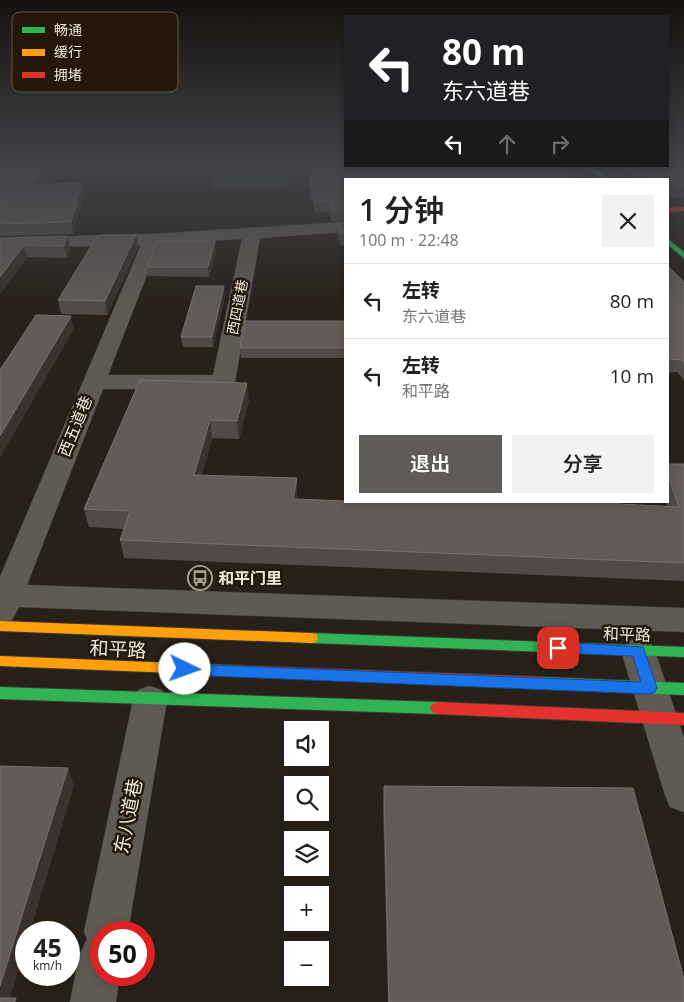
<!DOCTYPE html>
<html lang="zh">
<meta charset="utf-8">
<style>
body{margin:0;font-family:"Open Sans","Noto Sans SC",sans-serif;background:#f2f2f2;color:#222;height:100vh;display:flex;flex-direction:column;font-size:19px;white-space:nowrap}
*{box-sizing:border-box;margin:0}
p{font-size:16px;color:#767676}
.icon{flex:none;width:28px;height:28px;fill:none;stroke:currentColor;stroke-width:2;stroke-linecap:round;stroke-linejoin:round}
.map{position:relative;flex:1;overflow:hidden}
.panel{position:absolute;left:344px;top:178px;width:325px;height:325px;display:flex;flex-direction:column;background:#fff;border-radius:0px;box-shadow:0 2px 8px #0003}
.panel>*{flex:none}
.guide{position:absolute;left:344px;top:15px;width:325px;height:152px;border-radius:0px;box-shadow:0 2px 8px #0003;background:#202124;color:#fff;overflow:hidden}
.controls{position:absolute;left:284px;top:721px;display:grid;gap:10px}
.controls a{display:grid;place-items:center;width:45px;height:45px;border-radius:0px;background:#fff;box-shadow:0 2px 8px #0003;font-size:25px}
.speed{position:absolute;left:15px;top:921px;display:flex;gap:10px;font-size:25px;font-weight:700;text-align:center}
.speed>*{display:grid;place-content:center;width:65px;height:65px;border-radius:50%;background:#fff;box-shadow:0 2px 8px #0003;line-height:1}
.speed small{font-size:12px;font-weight:400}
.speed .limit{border:8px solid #d22;background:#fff;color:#111}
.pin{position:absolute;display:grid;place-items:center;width:42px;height:42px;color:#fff;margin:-21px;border-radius:10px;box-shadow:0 2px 8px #0006}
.me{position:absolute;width:55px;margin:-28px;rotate:93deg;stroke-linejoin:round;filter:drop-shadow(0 0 4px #0008)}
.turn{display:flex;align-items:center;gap:18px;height:105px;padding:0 15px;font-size:22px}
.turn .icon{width:65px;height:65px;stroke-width:2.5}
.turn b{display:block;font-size:35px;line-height:42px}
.lanes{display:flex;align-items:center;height:48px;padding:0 15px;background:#0003;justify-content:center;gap:25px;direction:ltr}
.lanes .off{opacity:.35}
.round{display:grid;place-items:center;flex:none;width:52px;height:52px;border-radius:0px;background:#f2f2f2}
.overview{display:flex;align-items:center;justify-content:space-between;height:85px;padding:0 15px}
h1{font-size:30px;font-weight:600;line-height:38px}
.primary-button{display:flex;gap:10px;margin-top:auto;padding:10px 15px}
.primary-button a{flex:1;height:58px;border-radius:0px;background:#5f5b57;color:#fff;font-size:20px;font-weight:600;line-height:58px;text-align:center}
.primary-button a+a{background:#f2f2f2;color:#222}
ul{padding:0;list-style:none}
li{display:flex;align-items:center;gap:15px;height:75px;padding:0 15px;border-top:1px solid #e0e0e0}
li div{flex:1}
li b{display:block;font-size:19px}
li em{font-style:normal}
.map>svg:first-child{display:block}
.green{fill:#2f4129}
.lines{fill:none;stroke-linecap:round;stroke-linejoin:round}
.street-casing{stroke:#403b35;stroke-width:1}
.fast-casing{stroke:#403b35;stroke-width:2}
.slow-casing{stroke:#403b35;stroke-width:2}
.jam-casing{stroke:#403b35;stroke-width:2}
.street{fill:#605a54;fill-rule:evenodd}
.fast{fill:#30b455;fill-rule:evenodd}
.slow{fill:#ff9f0a;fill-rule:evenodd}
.jam{fill:#e5322d;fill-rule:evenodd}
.wall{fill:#514a47}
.shaded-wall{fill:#39322e}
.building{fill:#625b57;stroke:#78706c}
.route{fill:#1a73e8;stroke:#114b97}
.labels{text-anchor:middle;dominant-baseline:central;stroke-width:5;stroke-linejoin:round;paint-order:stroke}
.far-street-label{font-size:14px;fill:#efe6dd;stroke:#24180a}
.street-label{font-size:16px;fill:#efe6dd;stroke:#24180a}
.poi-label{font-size:16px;font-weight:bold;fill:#efe6dd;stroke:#24180a;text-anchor:start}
.near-street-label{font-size:19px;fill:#efe6dd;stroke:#24180a}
.key{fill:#24180a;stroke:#615649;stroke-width:1}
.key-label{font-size:14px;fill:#efe6dd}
</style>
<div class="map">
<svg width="684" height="1002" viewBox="0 0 684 1002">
<rect width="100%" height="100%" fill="#282119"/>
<path class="green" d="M213 165H286L290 186 213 189Z"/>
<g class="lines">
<defs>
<g id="street">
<path d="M345 222V232L260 238 235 382 231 387 223 389H103L27 585 684 608V632L19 607 12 620 0 623V577L141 245 0 248V238L152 234ZM242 239 213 375H108L159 244Z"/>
<path d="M638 638 650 642 655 651 684 738V812L670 807 665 795 621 651 626 642Z"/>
<path d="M150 686 162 690 167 700 128 932H101V975H120L116 1002H70L79 956 87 939 84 932 133 700 138 690Z"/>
</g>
<g id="fast">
<path d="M589 166H596L607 179H600Z"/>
<path d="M668 239 684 252V258L668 245Z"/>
<path d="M311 633 684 647V657L311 643 306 642 304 638 306 634Z"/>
<path d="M541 677 684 683V695L541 689 536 687 534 683 536 679Z"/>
<path d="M0 687 437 702 442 704 444 708 442 712 437 714 0 699Z"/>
</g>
<g id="slow">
<path d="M0 621 311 633 316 634 318 638 316 642 311 643 0 631Z"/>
<path d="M0 656 224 665 229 666 231 670 229 674 224 675 0 666Z"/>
</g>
<g id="jam">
<path d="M684 207V211L668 212V208Z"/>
<path d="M224 665 541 677 546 679 548 683 546 687 541 689 224 675 219 674 217 670 219 666Z"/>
<path d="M437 702 684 713V725L437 714 432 712 430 708 432 704Z"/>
</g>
</defs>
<use href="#street" class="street-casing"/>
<use href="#fast" class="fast-casing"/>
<use href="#slow" class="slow-casing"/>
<use href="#jam" class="jam-casing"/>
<use href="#street" class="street"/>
<use href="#fast" class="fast"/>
<use href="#slow" class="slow"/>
<use href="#jam" class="jam"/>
</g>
<g class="wall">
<path d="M0 165H59L43 185 82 183 84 194 73 234 0 236Z"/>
<path d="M312 165H345V221H332L329 212 315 213 309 185V174H315Z"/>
<path d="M684 165V197L668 198V179H634L620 166H668Z"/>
<path d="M345 222V245L341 246 337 234V223Z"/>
<path d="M136 235 138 247 107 315 61 314 58 300Z"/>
<path d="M67 236 70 248 67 258 27 257 0 294V238Z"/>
<path d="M216 250 209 277 148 276 147 267Z"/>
<path d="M668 266 684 282V380L677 372 668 373Z"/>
<path d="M225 296 213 347H183L181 337Z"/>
<path d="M345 321V358H241L240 348Z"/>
<path d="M140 380 249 400 239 439 212 438 202 475 297 478V499L382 502 617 501 619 504 667 506 665 501H668V464H684V581L124 558 120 540 123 529 89 527 84 509Z"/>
<path d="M384 786 684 1002H388L383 805Z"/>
</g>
<g class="shaded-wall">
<path d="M48 165H59L33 197 30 185Z"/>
<path d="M82 183 84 194 73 234 71 222Z"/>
<path d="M136 235 138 247 107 315 105 301Z"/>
<path d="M67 236 70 248 67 258 64 246Z"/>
<path d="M215 241 216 250 209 277 208 267Z"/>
<path d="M24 245 27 257 0 294V277Z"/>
<path d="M224 286 225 296 213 347 212 337Z"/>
<path d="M71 316 74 329 0 458V436Z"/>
<path d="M247 383 249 400 239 439 237 421Z"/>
<path d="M210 420 212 438 197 493 194 475Z"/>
<path d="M297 478V496L294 517 293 499Z"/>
<path d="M68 768 74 786 30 932H26V945L9 1002H0V986Z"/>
</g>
<g class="building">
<path d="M0 165H48L30 185 82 183 71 222 0 224Z"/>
<path d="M315 165H345V166H560L571 179H345V210H332L329 201 315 202 309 174H317Z"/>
<path d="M668 165H684V185L670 186 668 183V179H652L648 175H645L635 166H668Z"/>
<path d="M345 222V234H341L337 223Z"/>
<path d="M98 235H136L105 301 58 300Z"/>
<path d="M67 236 64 246 24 245 0 277V238Z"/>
<path d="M157 241H215L208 267H147Z"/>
<path d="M668 266 684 282V363L681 359 668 360Z"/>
<path d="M196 286H224L212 337H181Z"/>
<path d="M36 315 71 316 0 436V370Z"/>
<path d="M245 321H345V348H240Z"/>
<path d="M140 380 247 383 237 421 210 420 194 475 297 478 293 499 345 501 385 502V501H523L548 502 547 501H617L619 504 679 507 668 475V464H684V563L120 540 130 511 84 509Z"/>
<path d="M0 766 68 768 0 986Z"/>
<path d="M384 786 633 788 684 979V1002H389Z"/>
<path d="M0 998H16L15 1002H0Z"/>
</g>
<linearGradient id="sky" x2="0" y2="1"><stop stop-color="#16120e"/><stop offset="0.54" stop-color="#424349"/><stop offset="1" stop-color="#424349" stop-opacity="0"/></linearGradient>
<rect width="684" height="306" fill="url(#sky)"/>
<path class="route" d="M558 642 643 647 657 688 655 692 650 694 185 675 180 673 178 669 180 665 185 664 641 682 633 656 558 653 551 648Z"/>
<defs>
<symbol id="bus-ring" viewBox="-11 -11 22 22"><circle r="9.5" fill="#24180a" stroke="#a9a198" stroke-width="1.5"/><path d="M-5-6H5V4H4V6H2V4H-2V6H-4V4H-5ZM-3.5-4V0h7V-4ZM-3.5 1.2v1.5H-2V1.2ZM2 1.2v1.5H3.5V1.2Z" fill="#a9a198"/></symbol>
</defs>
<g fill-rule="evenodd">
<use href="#bus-ring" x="186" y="564" width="28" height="28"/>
</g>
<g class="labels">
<g class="far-street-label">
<text transform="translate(237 307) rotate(-79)">西四道巷</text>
</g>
<g class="street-label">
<text transform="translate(75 426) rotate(-68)">西五道巷</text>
<text transform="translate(627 634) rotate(2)">和平路</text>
</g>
<g class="poi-label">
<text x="218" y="578">和平门里</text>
</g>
<g class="near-street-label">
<text transform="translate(118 649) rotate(3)">和平路</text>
<text transform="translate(128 816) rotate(-79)">东八道巷</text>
</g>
</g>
<rect x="12" y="12" width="166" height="80" rx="8" class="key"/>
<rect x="22" y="27" width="23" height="6" fill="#30b455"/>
<rect x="22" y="49" width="23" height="7" fill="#ff9f0a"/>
<rect x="22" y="72" width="23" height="6" fill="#e5322d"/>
<g class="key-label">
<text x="54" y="35">畅通</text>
<text x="54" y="57">缓行</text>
<text x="54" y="80">拥堵</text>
</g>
</svg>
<div class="controls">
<a><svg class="icon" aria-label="sound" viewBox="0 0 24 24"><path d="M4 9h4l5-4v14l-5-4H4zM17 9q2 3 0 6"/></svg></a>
<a><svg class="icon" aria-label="search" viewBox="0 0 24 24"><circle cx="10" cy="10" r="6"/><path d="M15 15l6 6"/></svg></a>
<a><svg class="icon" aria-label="layers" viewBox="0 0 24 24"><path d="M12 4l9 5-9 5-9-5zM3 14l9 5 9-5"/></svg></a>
<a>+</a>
<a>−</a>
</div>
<div class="speed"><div>45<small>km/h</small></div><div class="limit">50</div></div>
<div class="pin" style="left:558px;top:648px;background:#d93025"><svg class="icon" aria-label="arrive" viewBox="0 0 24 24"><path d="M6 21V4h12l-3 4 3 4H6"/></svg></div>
<svg class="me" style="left:185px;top:669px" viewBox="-20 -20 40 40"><circle r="19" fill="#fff"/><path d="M0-13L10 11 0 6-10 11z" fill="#1a73e8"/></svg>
<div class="guide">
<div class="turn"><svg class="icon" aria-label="left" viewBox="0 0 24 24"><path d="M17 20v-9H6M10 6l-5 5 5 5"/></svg><div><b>80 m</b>东六道巷</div></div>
<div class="lanes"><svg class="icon" aria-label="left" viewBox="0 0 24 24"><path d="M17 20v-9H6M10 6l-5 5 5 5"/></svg><svg class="icon off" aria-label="ahead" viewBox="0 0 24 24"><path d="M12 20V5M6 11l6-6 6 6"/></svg><svg class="icon off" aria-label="right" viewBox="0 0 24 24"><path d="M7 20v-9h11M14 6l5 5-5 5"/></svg></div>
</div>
<section class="panel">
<div class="overview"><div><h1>1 分钟</h1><p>100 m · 22:48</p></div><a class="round"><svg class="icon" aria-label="close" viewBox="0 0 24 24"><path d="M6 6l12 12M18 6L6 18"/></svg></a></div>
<ul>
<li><svg class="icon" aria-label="left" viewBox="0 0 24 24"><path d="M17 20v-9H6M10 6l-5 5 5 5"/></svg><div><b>左转</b><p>东六道巷</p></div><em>80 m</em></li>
<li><svg class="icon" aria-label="left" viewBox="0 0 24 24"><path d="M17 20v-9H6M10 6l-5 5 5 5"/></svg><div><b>左转</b><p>和平路</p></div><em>10 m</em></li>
</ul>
<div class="primary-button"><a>退出</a><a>分享</a></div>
</section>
</div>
